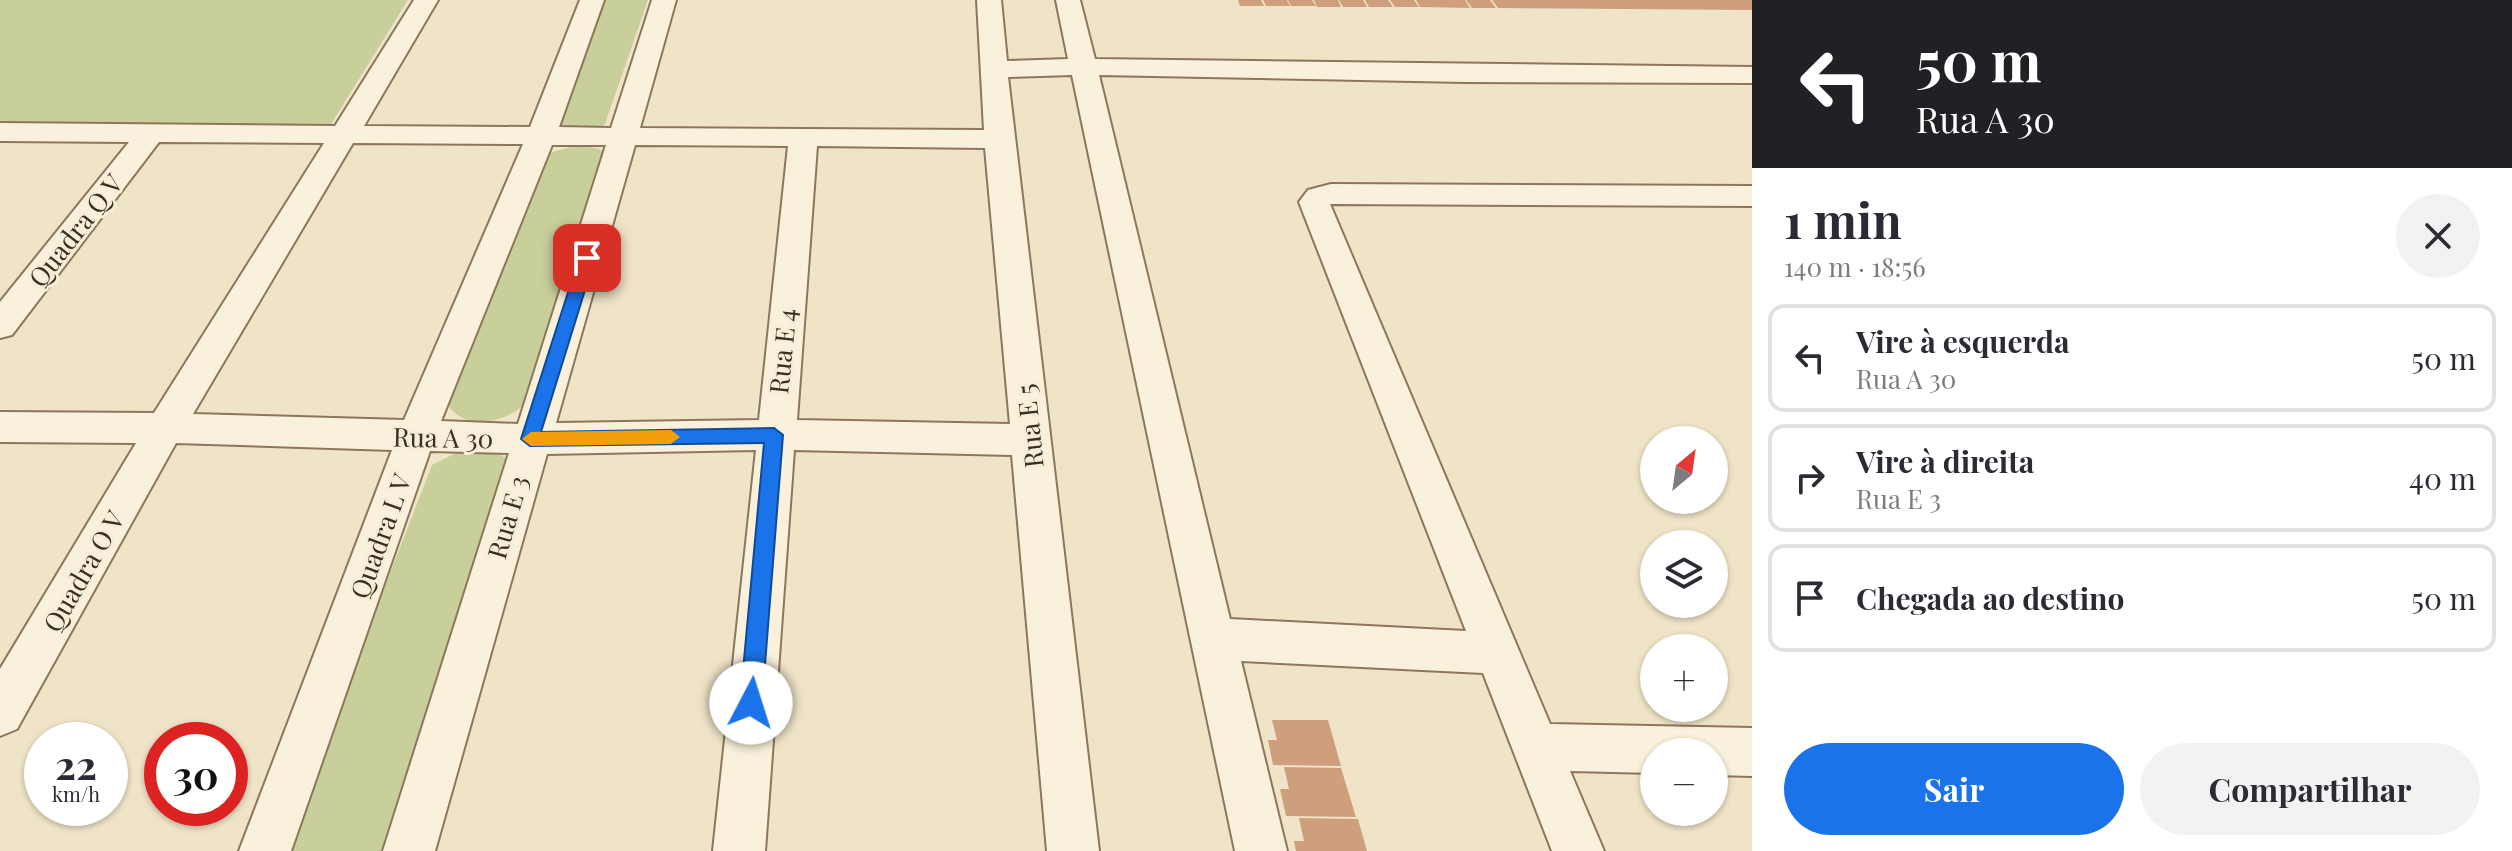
<!DOCTYPE html>
<html lang="pt">
<meta charset="utf-8">
<style>
body{margin:0;font-family:"Playfair Display",serif;background:#f2f2f3;color:#2b2b33;height:100vh;display:flex;flex-direction:column;font-size:30px;white-space:nowrap}
*{box-sizing:border-box;margin:0}
p{font-size:26px;color:#7c7c81}
.icon{flex:none;width:44px;height:44px;fill:none;stroke:currentColor;stroke-width:2;stroke-linecap:round;stroke-linejoin:round}
.map{position:relative;flex:1;overflow:hidden}
.drawer{display:flex;flex-direction:column;background:#fff;width:760px}
.drawer>*{flex:none}
.top-card{background:#202124;color:#fff;overflow:hidden}
.needle{width:52px;rotate:29deg}
.buttons{position:absolute;left:1640px;top:426px;display:grid;gap:16px}
.buttons a{display:grid;place-items:center;width:88px;height:88px;border-radius:50%;background:#fff;box-shadow:0 2px 6px #0004;font-size:40px}
.speed{position:absolute;left:24px;top:722px;display:flex;gap:16px;font-size:40px;font-weight:700;text-align:center}
.speed>*{display:grid;place-content:center;width:104px;height:104px;border-radius:50%;background:#fff;box-shadow:0 2px 6px #0004;line-height:1}
.speed small{font-size:20px;font-weight:400}
.speed .limit{border:12px solid #d22;background:#fff;color:#111}
.pin{position:absolute;display:grid;place-items:center;width:68px;height:68px;color:#fff;margin:-34px;border-radius:16px;box-shadow:0 4px 12px #0006}
.me{position:absolute;width:88px;margin:-44px;rotate:5deg;stroke-linejoin:round;filter:drop-shadow(0 0 6px #0008)}
.turn{display:flex;align-items:center;gap:28px;height:168px;padding:0 32px;font-size:36px}
.turn .icon{width:104px;height:104px;stroke-width:2.5}
.turn b{display:block;font-size:56px;line-height:68px}
.round{display:grid;place-items:center;flex:none;width:84px;height:84px;border-radius:42px;background:#f2f2f3}
.overview{display:flex;align-items:center;justify-content:space-between;height:136px;padding:0 32px}
h1{font-size:48px;font-weight:700;line-height:60px}
.primary-button{display:flex;gap:16px;margin-top:auto;padding:16px 32px}
.primary-button a{flex:1;height:92px;border-radius:48px;background:#1a73e8;color:#fff;font-size:32px;font-weight:700;line-height:92px;text-align:center}
.primary-button a+a{background:#f2f2f3;color:#2b2b33}
ul{padding:0;list-style:none}
li{display:flex;align-items:center;gap:24px;height:108px;margin:0 16px 12px;padding:0 16px;border:4px solid #e1e1e2;border-radius:16px}
li div{flex:1}
li b{display:block;font-size:30px}
li em{font-style:normal}
main{display:flex;flex:1;min-height:0}
.map>svg:first-child{display:block}
.green{fill:#c9cf9b}
.building{fill:#cf9f7d}
.lines{fill:none;stroke-linecap:round;stroke-linejoin:round}
.minor-casing{stroke:#8d765c;stroke-width:4}
.minor{fill:#faf1dc;fill-rule:evenodd}
.route{fill:#1a73e8;stroke:#114b97;stroke-width:2}
.slow{fill:#f59e0b}
.labels{text-anchor:middle;dominant-baseline:central;stroke-width:6;stroke-linejoin:round;paint-order:stroke}
.street-label{font-size:26px;fill:#3d2e20;stroke:#f7eed8}
</style>
<main>
<div class="map">
<svg width="1752" height="851" viewBox="0 0 1752 851">
<rect width="100%" height="100%" fill="#f0e4c8"/>
<g class="green">
<path d="M0 0H408L325 134 0 131Z"/>
<path d="M596 0H648L605 124 598 129 557 132Z"/>
<path d="M578 145 599 149 606 154 526 404C504 422 466 433 447 404L545 154Z"/>
<path d="M462 450C483 450 499 448 513 465L389 851H282L432 465Z"/>
</g>
<g class="building">
<path d="M1238 0H1261L1264 6H1240Z"/>
<path d="M1263 0H1287L1290 6H1266Z"/>
<path d="M1288 0H1312L1316 6H1291Z"/>
<path d="M1314 0H1338L1341 7H1317Z"/>
<path d="M1339 0H1363L1367 7H1343Z"/>
<path d="M1365 0H1388L1393 7H1369Z"/>
<path d="M1390 0H1414L1419 7H1395Z"/>
<path d="M1416 0H1465L1470 8 1420 7Z"/>
<path d="M1466 0H1490L1496 8H1472Z"/>
<path d="M1492 0H1752V10L1498 8Z"/>
<path d="M1272 720H1328L1341 766 1273 765 1268 740H1277Z"/>
<path d="M1284 767 1341 768 1356 817 1286 816 1280 789H1289Z"/>
<path d="M1299 818 1358 819 1367 851H1296L1294 841H1304Z"/>
</g>
<g class="lines">
<defs>
<path id="minor" d="M414 0H438L364 126 530 127 580 0H604L559 127 611 128 652 0H676L640 128 984 130 977 0H1001L1007 61 1068 59 1056 0H1080L1095 59 1752 67V83L1465 82 1099 75 1230 619 1466 631 1299 202 1308 190 1331 184 1752 186V206L1330 204 1550 724 1752 728V776L1714 775V752H1654V773L1570 771 1604 851H1552L1483 673 1241 661 1287 851H1235L1072 75 1008 77 1099 851H1047L1012 455 794 450 765 851H713L756 450 547 454 435 851H383L509 453 430 451 291 851H239L392 450 176 443 17 729 0 736V669L136 443 0 442V412L154 413 324 143 159 142 12 335 0 338V302L129 142 0 141V123L335 126ZM353 143 523 144 404 420 193 414ZM552 145H606L518 424 441 421ZM635 145 788 146 759 420 556 423ZM817 146 985 148 1010 424 797 420Z"/>
</defs>
<use href="#minor" class="minor-casing"/>
<use href="#minor" class="minor"/>
</g>
<path class="route" d="M587 252 595 258 541 432 774 428 783 435 762 703 759 710 751 713 743 710 740 703 764 443 530 446 521 439 579 258Z"/>
<path class="slow" d="M671 430 680 437 671 444 531 446 522 439 531 432Z"/>
<g class="labels">
<g class="street-label">
<text transform="translate(75 230) rotate(-52)">Quadra Q V</text>
<text transform="translate(782 351) rotate(-84)">Rua E 4</text>
<text transform="translate(1029 426) rotate(-96)">Rua E 5</text>
<text transform="translate(443 437) rotate(1)">Rua A 30</text>
<text transform="translate(507 517) rotate(-74)">Rua E 3</text>
<text transform="translate(380 536) rotate(-70)">Quadra L V</text>
<text transform="translate(83 571) rotate(-60)">Quadra O V</text>
</g>
</g>
</svg>
<div class="buttons">
<a><svg class="needle" viewBox="-14 -14 28 28"><path d="M0-13l5 13h-10z" fill="#e53935"/><path d="M0 13l5-13h-10z" fill="#7c7c81"/></svg></a>
<a><svg class="icon" aria-label="layers" viewBox="0 0 24 24"><path d="M12 4l9 5-9 5-9-5zM3 14l9 5 9-5"/></svg></a>
<a>+</a>
<a>−</a>
</div>
<div class="speed"><div>22<small>km/h</small></div><div class="limit">30</div></div>
<div class="pin" style="left:587px;top:258px;background:#d93025"><svg class="icon" aria-label="arrive" viewBox="0 0 24 24"><path d="M6 21V4h12l-3 4 3 4H6"/></svg></div>
<svg class="me" style="left:751px;top:703px" viewBox="-20 -20 40 40"><circle r="19" fill="#fff"/><path d="M0-13L10 11 0 6-10 11z" fill="#1a73e8"/></svg>
</div>
<section class="drawer">
<div class="top-card">
<div class="turn"><svg class="icon" aria-label="left" viewBox="0 0 24 24"><path d="M17 20v-9H6M10 6l-5 5 5 5"/></svg><div><b>50 m</b>Rua A 30</div></div>
</div>
<div class="overview"><div><h1>1 min</h1><p>140 m · 18:56</p></div><a class="round"><svg class="icon" aria-label="close" viewBox="0 0 24 24"><path d="M6 6l12 12M18 6L6 18"/></svg></a></div>
<ul>
<li><svg class="icon" aria-label="left" viewBox="0 0 24 24"><path d="M17 20v-9H6M10 6l-5 5 5 5"/></svg><div><b>Vire à esquerda</b><p>Rua A 30</p></div><em>50 m</em></li>
<li><svg class="icon" aria-label="right" viewBox="0 0 24 24"><path d="M7 20v-9h11M14 6l5 5-5 5"/></svg><div><b>Vire à direita</b><p>Rua E 3</p></div><em>40 m</em></li>
<li><svg class="icon" aria-label="arrive" viewBox="0 0 24 24"><path d="M6 21V4h12l-3 4 3 4H6"/></svg><div><b>Chegada ao destino</b></div><em>50 m</em></li>
</ul>
<div class="primary-button"><a>Sair</a><a>Compartilhar</a></div>
</section>
</main>
